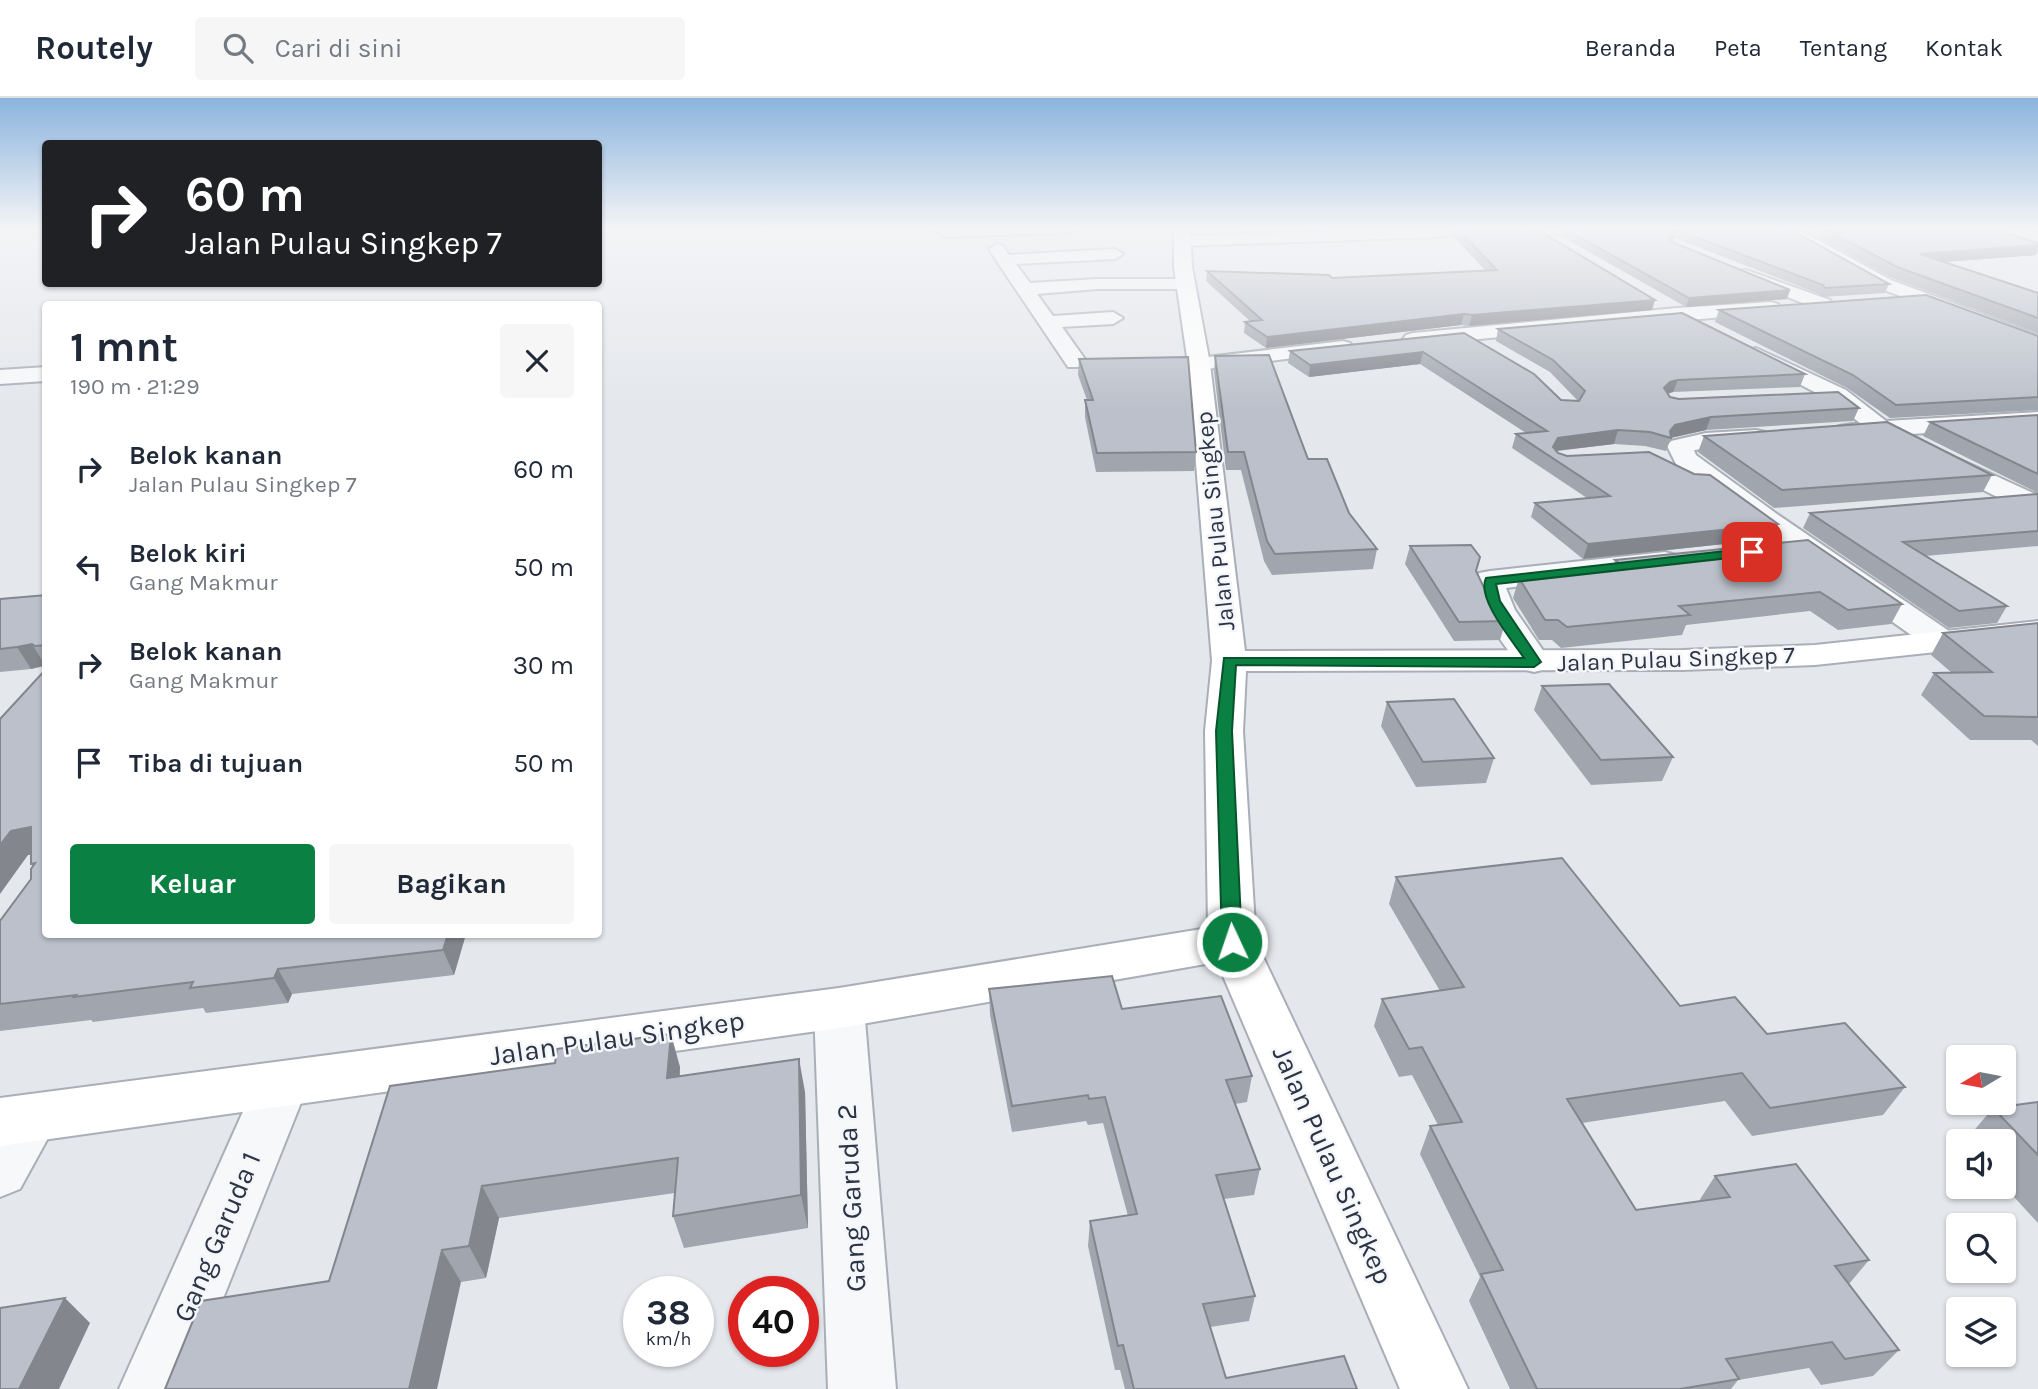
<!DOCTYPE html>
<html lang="id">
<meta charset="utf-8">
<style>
body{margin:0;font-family:Karla,sans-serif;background:#f6f6f7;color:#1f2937;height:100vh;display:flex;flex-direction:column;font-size:26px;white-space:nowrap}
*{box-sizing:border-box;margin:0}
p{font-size:23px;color:#747a83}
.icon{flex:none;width:38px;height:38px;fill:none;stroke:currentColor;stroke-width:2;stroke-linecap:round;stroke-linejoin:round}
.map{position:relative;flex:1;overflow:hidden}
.side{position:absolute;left:42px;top:203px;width:560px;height:637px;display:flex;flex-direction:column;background:#fff;border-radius:7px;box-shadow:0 2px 5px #0004}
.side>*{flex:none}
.top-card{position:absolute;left:42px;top:42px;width:560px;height:147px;border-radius:7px;box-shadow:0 2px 5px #0004;background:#202124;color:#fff;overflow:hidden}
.needle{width:46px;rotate:260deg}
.buttons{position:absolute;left:1946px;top:947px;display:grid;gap:14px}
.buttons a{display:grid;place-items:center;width:70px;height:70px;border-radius:7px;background:#fff;box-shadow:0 2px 5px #0004;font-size:35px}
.speed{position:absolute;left:623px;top:1178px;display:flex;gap:14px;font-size:35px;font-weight:700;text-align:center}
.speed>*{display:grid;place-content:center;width:91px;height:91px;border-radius:50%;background:#fff;box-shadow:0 2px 5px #0004;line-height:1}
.speed small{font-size:18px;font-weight:400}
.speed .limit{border:10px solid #d22;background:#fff;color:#111}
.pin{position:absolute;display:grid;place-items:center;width:60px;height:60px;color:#fff;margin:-30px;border-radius:14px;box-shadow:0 4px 10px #0006}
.me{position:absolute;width:77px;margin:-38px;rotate:357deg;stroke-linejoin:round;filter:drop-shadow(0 0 5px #0008)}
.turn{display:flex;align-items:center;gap:24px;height:147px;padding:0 28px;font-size:32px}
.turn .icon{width:91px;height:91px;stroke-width:2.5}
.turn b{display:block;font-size:49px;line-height:60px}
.round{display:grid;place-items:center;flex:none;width:74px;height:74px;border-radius:7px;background:#f6f6f7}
.overview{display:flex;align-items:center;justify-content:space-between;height:119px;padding:0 28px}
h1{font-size:42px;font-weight:700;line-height:52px}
.button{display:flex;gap:14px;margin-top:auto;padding:14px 28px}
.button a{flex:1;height:80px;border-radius:7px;background:#0b8043;color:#fff;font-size:28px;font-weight:700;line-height:80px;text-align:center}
.button a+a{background:#f6f6f7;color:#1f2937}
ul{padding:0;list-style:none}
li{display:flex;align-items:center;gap:21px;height:98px;padding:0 28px}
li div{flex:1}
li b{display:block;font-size:26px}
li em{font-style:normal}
header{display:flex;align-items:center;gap:42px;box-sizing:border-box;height:98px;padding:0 35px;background:#fff;border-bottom:2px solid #e0e1e3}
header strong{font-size:33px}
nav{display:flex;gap:38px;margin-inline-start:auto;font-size:24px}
.search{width:490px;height:63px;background:#f6f6f7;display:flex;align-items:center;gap:18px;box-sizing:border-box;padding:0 24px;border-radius:7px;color:#747a83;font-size:26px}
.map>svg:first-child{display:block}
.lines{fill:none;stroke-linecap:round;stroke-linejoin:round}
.street-casing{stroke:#a9aeb7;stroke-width:4}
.secondary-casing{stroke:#a9aeb7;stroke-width:4}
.street{fill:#f7f8fa;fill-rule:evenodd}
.secondary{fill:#fff;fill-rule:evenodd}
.wall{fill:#a1a5ae}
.shaded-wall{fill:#83868d}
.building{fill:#bbc0ca;stroke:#83868d;stroke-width:2}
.route{fill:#0b8043;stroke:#07532c;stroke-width:2}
.labels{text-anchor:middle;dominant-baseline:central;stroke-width:5;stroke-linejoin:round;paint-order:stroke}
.street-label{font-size:24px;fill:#2b3445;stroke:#f4f6f9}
.near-street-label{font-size:28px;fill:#2b3445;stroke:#f4f6f9}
</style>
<header>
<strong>Routely</strong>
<div class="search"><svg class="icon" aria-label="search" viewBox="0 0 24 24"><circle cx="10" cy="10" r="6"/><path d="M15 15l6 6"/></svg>Cari di sini</div>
<nav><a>Beranda</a><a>Peta</a><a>Tentang</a><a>Kontak</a></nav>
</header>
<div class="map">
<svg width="2038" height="1291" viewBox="0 0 2038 1291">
<rect width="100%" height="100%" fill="#e4e7ec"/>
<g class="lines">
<defs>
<g id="street">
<path d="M952 129H1081L1073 134 945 139 937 134 940 131Z"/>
<path d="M1454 129 1450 136 1439 139 1182 148 1174 143 1182 138Z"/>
<path d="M1505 129H1618L1623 133 1615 138 1513 134Z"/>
<path d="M1774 129H1794L1891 182 2038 237V250L1879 190Z"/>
<path d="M997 146 1003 148 1009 157 1115 151 1123 156 1115 161 1016 166 1030 185 1097 181H1186L1195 186 1186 191H1097L1037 196 1053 218 1113 214 1123 220 1113 226 1062 229 1087 264 1084 269H1068L996 162 989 151Z"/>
<path d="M1746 172 1830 202 1832 206 1830 210H1816L1740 181 1737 177 1740 173Z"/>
<path d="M1771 204 1778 206 1780 210 1778 214 1413 247 1406 245 1403 241 1406 237 1413 235 1677 210Z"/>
<path d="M1343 243 1350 245 1353 249 1350 253 1199 272 1191 271 1188 266 1191 261 1199 260Z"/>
<path d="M1756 250 1846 292 1886 323 2038 314V328L1848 340 1839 338 1836 333 1839 328 1860 325 1830 302 1749 260 1746 256 1749 252Z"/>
<path d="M46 269V283L0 286V272Z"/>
<path d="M1756 332 1765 334 1768 339 1765 344 1694 352 1696 357 1777 416 1952 535 1957 542 1952 549 1940 552 1928 549 1757 428 1676 366 1667 348 1671 343 1706 335Z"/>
<path d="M1941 353 2033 395 2037 401 2033 407 2023 409 2013 407 1932 366 1928 361 1932 356Z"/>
<path d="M1665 454 1676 457 1680 463 1676 469 1506 490 1515 512 1551 564 1546 571 1534 574 1522 571C1508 551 1463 499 1479 475L1490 473Z"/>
<path d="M839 890 857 896 864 910 896 1291H828L814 910 821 896Z"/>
<path d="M281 964 300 971 308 987 187 1291H119L262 971Z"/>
<path d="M31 996 51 1003 59 1020 20 1091 0 1099V1022L11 1003Z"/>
</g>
<path id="secondary" d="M1174 129H1190L1192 169 1210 266 1245 553 1682 552 1815 547 2038 523V543L1815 567 1682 572 1246 573 1243 633 1256 844 1468 1291H1400L1217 864 839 930 0 1048V1000L839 890 1208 830 1205 633 1212 563 1188 266 1174 169Z"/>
</defs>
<use href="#street" class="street-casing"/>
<use href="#secondary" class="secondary-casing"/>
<use href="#street" class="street"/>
<use href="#secondary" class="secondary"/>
</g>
<g class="wall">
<path d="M1454 129H1533L1652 212 1469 228 1461 227 1266 250 1244 235 1245 224 1250 223 1206 183 1207 173 1332 180 1486 173 1452 137Z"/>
<path d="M1786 129 1889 186 1885 195 1822 199 1819 196 1675 140 1671 143 1672 144 1787 201 1686 209 1561 138 1563 130 1633 133Z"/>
<path d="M1823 130 2036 157 1944 164 2038 195V235L1892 180 1819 140Z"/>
<path d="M1719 212 2038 238V312L1890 320 1847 290 1715 224Z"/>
<path d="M1498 231 1805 276 1800 289 1673 294 1668 296 1670 299 1679 301 1859 310 1853 323 1706 332 1671 340 1666 353 1645 348 1614 346 1557 353 1558 355 1778 426 1771 441 1583 461 1531 419 1535 405 1587 400 1512 350 1516 336 1526 335 1420 266 1309 279 1288 265 1290 253 1464 235 1561 302 1578 303 1550 274 1496 243Z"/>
<path d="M1215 258 1308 361 1377 451 1373 471 1272 477 1264 463 1241 372H1226L1214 274Z"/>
<path d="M1079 261 1196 354 1194 373 1096 374 1085 319V302H1087L1078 277Z"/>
<path d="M2038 317V448L1925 458 2007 508 1997 525 1949 530 1803 430 1810 415 2036 396 2034 393 1923 338 1930 324Z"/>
<path d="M1704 338 1992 377 1983 394 1774 410 1698 354Z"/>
<path d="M1410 448 1486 494 1506 523 1500 542 1454 543 1405 466Z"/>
<path d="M1615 462 1902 506 1891 526 1838 532 1810 513 1686 527 1682 537 1561 550 1552 542H1539L1513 500 1519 480 1613 471Z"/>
<path d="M46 497V568L31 571 0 574V501Z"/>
<path d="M2038 525V648L2031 642H1970L1921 597 1934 575 1951 574 1931 557 1943 535Z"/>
<path d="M46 571V836H466L454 877 292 896 288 905 206 915 203 910 93 924 91 922 0 933V823L31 781 33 768 31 766V757H28Z"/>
<path d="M1542 588 1673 659 1662 683 1591 687 1534 612Z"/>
<path d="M1387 604 1494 660 1486 685 1416 689 1381 628Z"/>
<path d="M1396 779 1680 908 1767 936 1905 989 1883 1017 1752 1038 1725 1003 1582 1025 1636 1112 1699 1103 1715 1078 1869 1162 1849 1186 1899 1252 1873 1278 1821 1287 1809 1270 1738 1282 1731 1291H1510L1469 1203 1480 1179 1420 1056 1430 1028 1438 1027 1412 977 1399 979 1374 928 1382 901 1440 893 1389 806Z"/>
<path d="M989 891 1122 911 1252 978 1247 1004 1235 1006 1260 1071 1254 1097 1224 1101 1255 1198 1249 1223 1210 1229 1226 1280 1357 1291H1125L1120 1272H1115L1088 1148 1090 1123 1128 1118 1103 1025 1088 1027 1086 1023 1012 1034 990 917Z"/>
<path d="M680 969V978L805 994 808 1130 684 1150 673 1118 675 1095 499 1120 486 1180 461 1184 329 1183 390 988Z"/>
<path d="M2038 1004V1125L2004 1088V1043H1965L1993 1010Z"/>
</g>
<g class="shaded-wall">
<path d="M1677 132 1675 140 1665 146 1668 138Z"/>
<path d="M2038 147V152L2036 157 1915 166 1920 156Z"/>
<path d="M1790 192 1787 201 1686 209 1689 200Z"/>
<path d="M1655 202 1652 212 1469 228 1472 217Z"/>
<path d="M1464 216 1461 227 1266 250 1267 239Z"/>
<path d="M1423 254 1420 266 1309 279 1310 267Z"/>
<path d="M1678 282 1673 294 1665 296 1664 290 1670 284Z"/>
<path d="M1711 319 1706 332 1670 340V333L1675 327Z"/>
<path d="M1618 332 1614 346 1554 353 1553 349 1558 340Z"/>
<path d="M1778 426 1771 441 1583 461 1588 446Z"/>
<path d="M32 546 45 567 31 571 17 549Z"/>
<path d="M31 729 46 753 28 757 0 796V747L11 733Z"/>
<path d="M448 836H466L454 877 443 852Z"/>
<path d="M278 871 292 896 288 905 274 880Z"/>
<path d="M671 936 680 969 677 1013 667 980Z"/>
<path d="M799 961 805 994 808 1130 801 1097Z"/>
<path d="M482 1088 499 1120 486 1180 469 1148Z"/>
<path d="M442 1152 461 1184 437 1291H409Z"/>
<path d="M65 1200 90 1225 59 1291H19Z"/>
</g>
<g class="building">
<path d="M1455 129H1533L1655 202 1472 217 1464 216 1267 239 1245 224 1262 222 1207 173 1329 177 1332 180 1497 172Z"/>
<path d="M1640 129H1786L1889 186 1825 190 1823 187 1677 132 1668 138 1672 144 1790 192 1689 200 1563 130 1633 133Z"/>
<path d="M1987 129 2038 145V147L1920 156 2038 195V220L1897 169 1823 130Z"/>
<path d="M1926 197 2038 238V299L1896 307 1853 277 1719 212Z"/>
<path d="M1682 215 1805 276 1678 282 1670 284 1664 290 1670 299 1679 301 1838 294 1859 310 1711 319 1675 327 1670 333 1671 340 1650 334 1618 332 1558 340 1553 349 1558 355 1567 358 1649 354 1694 376 1710 377 1778 426 1588 446 1535 405 1610 398 1516 336 1547 333 1423 254 1310 267 1290 253 1464 235 1534 276 1561 302 1579 303 1585 293 1553 262 1498 231Z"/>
<path d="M1269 257 1308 361H1327L1349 415 1377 451 1275 456 1267 443 1244 354H1228L1215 258Z"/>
<path d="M1188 259 1196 354 1097 355 1085 302H1093L1079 261Z"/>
<path d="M2038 317V376L1930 324Z"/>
<path d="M1887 324 1992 377 1782 392 1704 338Z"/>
<path d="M2038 396V433L1903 444 2007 508 1959 513 1810 415Z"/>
<path d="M1808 442 1902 506 1848 512 1820 494 1679 508 1690 517 1567 529 1558 522H1545L1519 480 1625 469 1615 462Z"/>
<path d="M1471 447 1480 459 1476 473 1486 494 1506 523 1459 524 1410 448Z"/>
<path d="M46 497V547L35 548 32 546 17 549 0 551V501Z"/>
<path d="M2038 525V619L1984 618 1934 575 1992 574 1943 535Z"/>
<path d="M46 571V836H448L443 852 278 871 274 880 190 890 193 884 74 899 76 897 0 906V823L31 781V771L35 765 31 766V729L11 733 0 747V621Z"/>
<path d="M1609 586 1673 659 1601 662 1542 588Z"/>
<path d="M1454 601 1494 660 1423 664 1387 604Z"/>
<path d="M1562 760 1680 908 1735 899 1767 936 1845 925 1905 989 1770 1010 1742 975 1567 1001 1636 1112 1730 1099 1715 1078 1796 1066 1869 1162 1835 1168 1899 1252 1845 1261 1832 1244 1726 1261 1739 1281 1680 1291H1537L1481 1176 1503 1172 1430 1028 1462 1024 1422 949 1409 951 1382 901 1464 889 1396 779Z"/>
<path d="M1112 878 1122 911 1221 898 1252 978 1226 982 1260 1071 1216 1077 1255 1198 1203 1206 1226 1280 1344 1258 1357 1291H1134L1123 1247 1118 1248 1090 1123 1137 1116 1105 999 1089 1001 1088 997 1012 1008 989 891Z"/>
<path d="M671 936 667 980 799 961 801 1097 673 1118 678 1060 482 1088 469 1148 442 1152 409 1291H165L201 1203 329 1183 390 988 555 965 557 951Z"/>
<path d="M2038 1004V1057L1993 1010Z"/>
<path d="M65 1200 19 1291H0V1210Z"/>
</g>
<linearGradient id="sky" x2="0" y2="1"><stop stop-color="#8bb4dd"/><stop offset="0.42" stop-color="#f3f4f6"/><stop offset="1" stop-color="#f3f4f6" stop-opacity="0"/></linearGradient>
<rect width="2038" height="310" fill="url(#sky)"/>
<path class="route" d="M1752 450 1758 454 1756 457 1496 486 1500 503 1541 564 1534 569 1236 567 1232 633 1242 844 1239 849 1232 851 1225 849 1222 844 1216 633 1224 560H1524C1512 542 1476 500 1486 480Z"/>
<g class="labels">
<g class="street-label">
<text transform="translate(1215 423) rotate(-96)">Jalan Pulau Singkep</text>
<text transform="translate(1676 561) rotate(-2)">Jalan Pulau Singkep 7</text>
</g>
<g class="near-street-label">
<text transform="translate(617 940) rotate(-8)">Jalan Pulau Singkep</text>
<text transform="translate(1333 1067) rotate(66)">Jalan Pulau Singkep</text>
<text transform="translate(851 1100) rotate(-93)">Gang Garuda 2</text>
<text transform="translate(217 1139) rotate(-67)">Gang Garuda 1</text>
</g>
</g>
</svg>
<div class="buttons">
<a><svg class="needle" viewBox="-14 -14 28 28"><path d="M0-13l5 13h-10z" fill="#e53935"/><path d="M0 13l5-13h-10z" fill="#747a83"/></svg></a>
<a><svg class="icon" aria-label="sound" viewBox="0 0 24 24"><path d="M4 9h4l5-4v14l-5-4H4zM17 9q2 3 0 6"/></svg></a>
<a><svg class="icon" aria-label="search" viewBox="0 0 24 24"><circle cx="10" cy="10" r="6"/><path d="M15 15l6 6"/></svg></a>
<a><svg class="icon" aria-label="layers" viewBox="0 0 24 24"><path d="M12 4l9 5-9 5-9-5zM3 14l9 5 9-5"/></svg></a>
</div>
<div class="speed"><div>38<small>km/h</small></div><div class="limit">40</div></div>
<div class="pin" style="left:1752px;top:454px;background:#d93025"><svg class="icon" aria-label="arrive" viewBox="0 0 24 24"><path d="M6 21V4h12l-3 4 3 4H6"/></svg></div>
<svg class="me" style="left:1232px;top:844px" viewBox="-20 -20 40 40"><circle r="17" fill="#0b8043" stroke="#fff" stroke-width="3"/><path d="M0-11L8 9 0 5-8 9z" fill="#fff"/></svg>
<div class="top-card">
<div class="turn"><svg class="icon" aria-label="right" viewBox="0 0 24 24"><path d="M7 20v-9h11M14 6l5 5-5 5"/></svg><div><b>60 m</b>Jalan Pulau Singkep 7</div></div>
</div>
<section class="side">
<div class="overview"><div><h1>1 mnt</h1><p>190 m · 21:29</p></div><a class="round"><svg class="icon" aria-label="close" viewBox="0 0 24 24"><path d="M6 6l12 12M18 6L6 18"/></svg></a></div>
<ul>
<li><svg class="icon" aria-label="right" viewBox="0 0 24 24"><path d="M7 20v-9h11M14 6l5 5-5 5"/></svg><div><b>Belok kanan</b><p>Jalan Pulau Singkep 7</p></div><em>60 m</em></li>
<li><svg class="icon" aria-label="left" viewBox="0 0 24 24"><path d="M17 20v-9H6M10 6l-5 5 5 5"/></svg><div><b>Belok kiri</b><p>Gang Makmur</p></div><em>50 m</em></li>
<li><svg class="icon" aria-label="right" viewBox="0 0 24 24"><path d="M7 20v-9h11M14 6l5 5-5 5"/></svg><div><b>Belok kanan</b><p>Gang Makmur</p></div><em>30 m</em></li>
<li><svg class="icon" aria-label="arrive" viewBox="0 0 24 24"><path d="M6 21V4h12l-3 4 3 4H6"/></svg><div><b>Tiba di tujuan</b></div><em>50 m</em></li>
</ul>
<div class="button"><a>Keluar</a><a>Bagikan</a></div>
</section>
</div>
